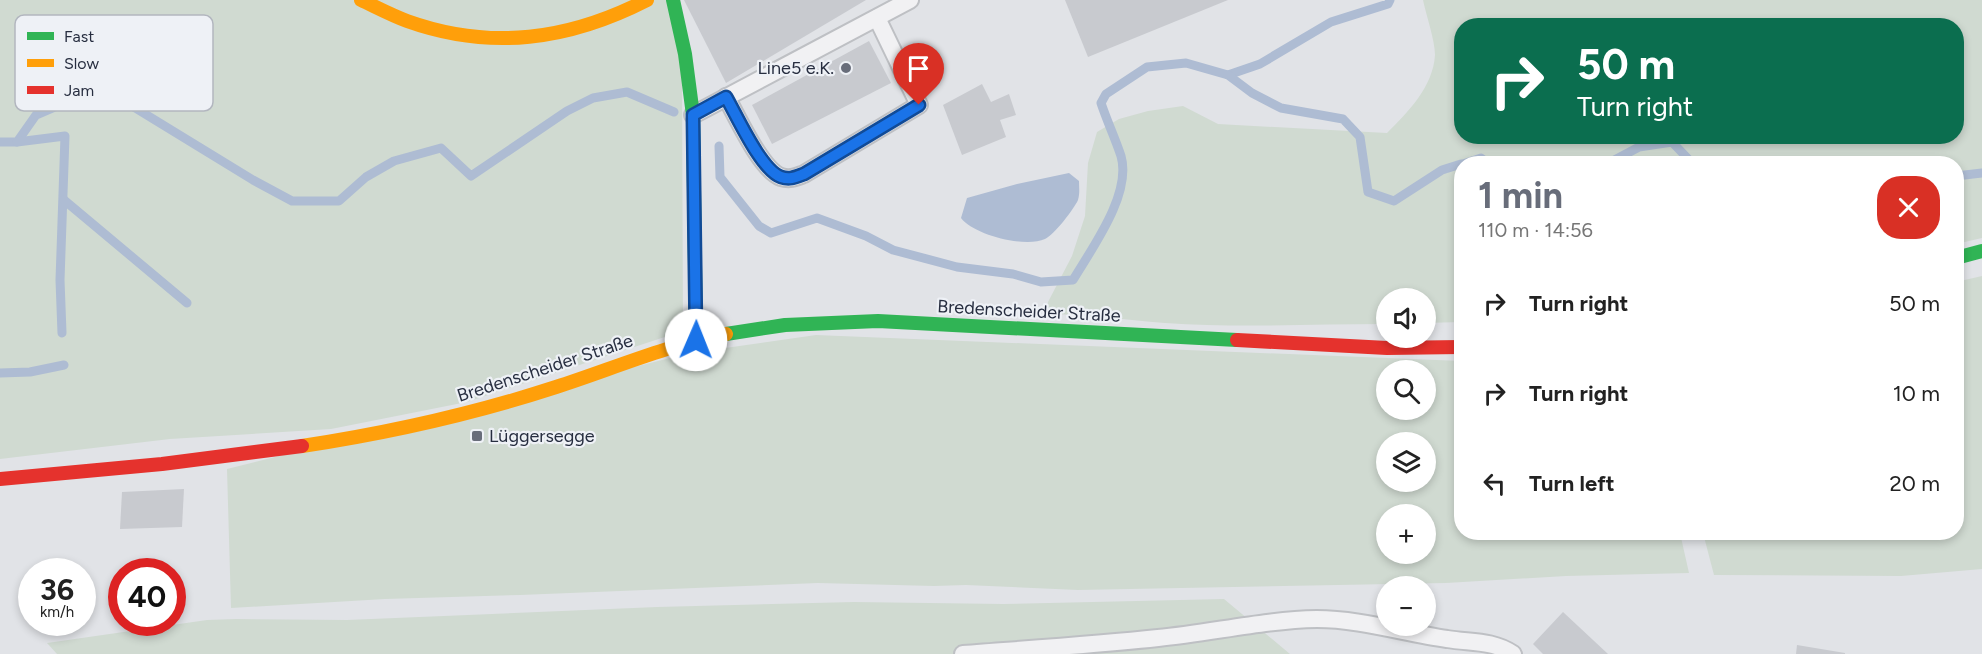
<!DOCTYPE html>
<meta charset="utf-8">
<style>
body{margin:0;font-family:Figtree,sans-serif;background:#f6f6f6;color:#222;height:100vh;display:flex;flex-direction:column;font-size:22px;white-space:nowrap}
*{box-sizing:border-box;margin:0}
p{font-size:20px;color:#767676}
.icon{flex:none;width:33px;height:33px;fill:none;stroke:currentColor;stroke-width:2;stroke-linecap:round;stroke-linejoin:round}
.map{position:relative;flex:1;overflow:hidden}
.drawer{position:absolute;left:1454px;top:156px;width:510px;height:384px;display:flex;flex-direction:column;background:#fff;border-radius:24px;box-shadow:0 3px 9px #0003}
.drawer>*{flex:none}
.guide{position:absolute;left:1454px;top:18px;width:510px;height:126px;border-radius:24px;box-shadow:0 3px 9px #0003;background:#0b6e4f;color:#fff;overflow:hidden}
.tools{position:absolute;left:1376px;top:288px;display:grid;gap:12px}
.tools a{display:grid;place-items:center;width:60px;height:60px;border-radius:50%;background:#fff;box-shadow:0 3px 9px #0003;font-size:30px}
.speed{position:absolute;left:18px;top:558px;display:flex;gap:12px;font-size:30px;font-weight:700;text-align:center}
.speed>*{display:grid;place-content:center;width:78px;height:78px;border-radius:50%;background:#fff;box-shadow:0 3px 9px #0003;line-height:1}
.speed small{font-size:15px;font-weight:400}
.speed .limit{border:9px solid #d22;background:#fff;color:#111}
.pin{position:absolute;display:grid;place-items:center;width:51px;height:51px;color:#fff;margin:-62px -26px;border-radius:50% 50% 50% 0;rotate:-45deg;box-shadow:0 0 6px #0007}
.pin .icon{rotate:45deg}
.me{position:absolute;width:66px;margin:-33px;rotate:1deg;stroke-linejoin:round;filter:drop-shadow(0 0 4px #0008)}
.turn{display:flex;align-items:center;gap:21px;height:126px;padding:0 24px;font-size:27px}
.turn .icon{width:78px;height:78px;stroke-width:2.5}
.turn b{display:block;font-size:42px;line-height:51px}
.round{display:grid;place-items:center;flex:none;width:63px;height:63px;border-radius:24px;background:#f6f6f6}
.summary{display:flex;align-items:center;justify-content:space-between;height:102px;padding:0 24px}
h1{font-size:36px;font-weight:700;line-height:45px;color:#686d7a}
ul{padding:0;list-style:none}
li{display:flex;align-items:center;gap:18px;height:90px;padding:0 24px}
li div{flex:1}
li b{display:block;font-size:22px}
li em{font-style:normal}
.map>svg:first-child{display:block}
.green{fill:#d0dad1;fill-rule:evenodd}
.water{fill:#aebcd3}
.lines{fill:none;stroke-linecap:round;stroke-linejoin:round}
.stream{stroke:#aebcd3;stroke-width:9}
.building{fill:#c8cacf}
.lane-casing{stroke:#bec0c4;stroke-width:20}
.lane{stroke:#f1f1f3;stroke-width:16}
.fast{stroke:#30b455;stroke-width:14}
.slow{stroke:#ff9f0a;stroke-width:14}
.jam{stroke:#e5322d;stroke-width:14}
.route-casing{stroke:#114b97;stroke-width:15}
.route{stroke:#1a73e8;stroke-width:10}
.poi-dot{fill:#686d7a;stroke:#eef1f6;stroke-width:2}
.labels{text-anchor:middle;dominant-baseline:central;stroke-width:4.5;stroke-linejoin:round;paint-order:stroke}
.poi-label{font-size:18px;fill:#272e40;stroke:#eef1f6;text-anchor:end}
.street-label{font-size:18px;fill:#272e40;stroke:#eef1f6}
.key{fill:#eef1f6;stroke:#b2b6bf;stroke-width:1.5}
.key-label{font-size:16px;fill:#272e40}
</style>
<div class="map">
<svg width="1982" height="654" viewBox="0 0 1982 654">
<rect width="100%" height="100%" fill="#e1e3e7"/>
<g class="green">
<path d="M0 0H670L682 71 683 331 467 402 331 429 170 439 0 459Z"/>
<path d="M1423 0H1982V238L1956 244V164H1461V322L1425 323V298H1386V324C1313 324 1238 328 1165 323 1124 320 1085 314 1045 314L1048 302 1072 256 1085 216 1088 163 1097 132 1119 119 1148 111 1183 106 1218 124 1387 133C1408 112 1433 87 1435 55 1435 40 1426 15 1423 0ZM1461 26H1956V136H1461Z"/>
<path d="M1982 276V569L1901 576 1714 575 1703 533 1956 532V282Z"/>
<path d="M816 335 1461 361V532L1680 533 1689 573 1566 576 1446 583 1078 590 966 585 934 586 818 583 520 595 385 599 231 608 227 469 690 353ZM1386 370H1425V410H1386ZM1386 442H1425V482H1386ZM1386 514H1425V554H1386Z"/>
<path d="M1224 599 1290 654H57L47 643 207 620 236 619 347 620 657 607 854 602 1003 604Z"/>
</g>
<path class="water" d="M1069 173 1079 181C1079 188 1080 193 1078 200 1074 209 1054 235 1045 239 1025 248 974 235 961 218L967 198 1017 184Z"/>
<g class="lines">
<g class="stream">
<path d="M1228 75 1260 64 1331 22 1388 4 1390 0"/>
<path d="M0 142H17L36 115 101 87 253 180 292 201H339L366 177 394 161 441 148 471 176 567 111 593 98 627 92 674 112"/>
<path d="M17 142 65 136 60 280 62 333"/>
<path d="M719 146 720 177 759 226 771 233 817 218 866 236 893 250 957 267 1013 274 1041 282 1073 280C1092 248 1132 194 1121 156 1115 138 1107 121 1101 103L1106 94 1147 67 1186 63 1228 75 1252 93 1281 108 1343 119 1360 137 1368 192 1394 201 1442 170 1461 164"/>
<path d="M1463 164 1481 158 1489 164"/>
<path d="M1607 164 1639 147 1672 142 1693 164"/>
<path d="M1956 176 1982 173"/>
<path d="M64 200 187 303"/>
<path d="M0 373 30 372 64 365"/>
</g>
</g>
<g class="building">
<path d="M684 0H866L726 83Z"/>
<path d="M1065 0H1228L1088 57Z"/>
<path d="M869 41 891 83 772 144 752 105Z"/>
<path d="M982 84 991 102 1009 94 1016 115 1000 120 1006 137 962 155 943 105Z"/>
<path d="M184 489 182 527 120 529 122 492Z"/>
<path d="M1563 612 1608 654H1543L1533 644Z"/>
<path d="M1797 645 1845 653V654H1796Z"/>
</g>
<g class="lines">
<defs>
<g id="lane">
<path d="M726 97C737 116 761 170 781 177 790 180 796 177 804 174L919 105 877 18"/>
<path d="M693 115 910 0"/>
<path d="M963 654C1028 649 1093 645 1158 638 1211 633 1264 620 1317 619 1360 619 1404 633 1447 639 1471 643 1492 640 1513 654"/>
</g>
</defs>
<use href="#lane" class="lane-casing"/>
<use href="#lane" class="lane"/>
<g class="fast">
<path d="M673 0 685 54 693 115 696 340"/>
<path d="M1956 258 1982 251"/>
<path d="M726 334 785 325 878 321 1237 340"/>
</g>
<g class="slow">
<path d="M361 0C376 7 391 15 407 21 491 51 569 40 647 0"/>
<path d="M302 446C388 433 473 414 556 387 612 369 667 345 726 334"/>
</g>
<g class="jam">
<path d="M1237 340 1387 348 1461 347"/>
<path d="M0 479 162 464 302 446"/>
</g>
</g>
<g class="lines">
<defs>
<path id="route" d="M696 340 693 115 726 97C737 116 761 170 781 177 790 180 796 177 804 174L919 105"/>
</defs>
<use href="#route" class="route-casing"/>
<use href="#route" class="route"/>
</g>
<g class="poi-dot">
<circle cx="846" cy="68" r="6"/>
<rect x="471" y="430" width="12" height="12" rx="3"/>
</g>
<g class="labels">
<g class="poi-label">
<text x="834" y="68">Line5 e.K.</text>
<text x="489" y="436" text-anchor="start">Lüggersegge</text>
</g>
<g class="street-label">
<text transform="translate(1029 311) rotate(3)">Bredenscheider Straße</text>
<text transform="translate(545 368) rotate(-18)">Bredenscheider Straße</text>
</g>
</g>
<rect x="15" y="15" width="198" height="96" rx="9" class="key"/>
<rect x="27" y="32" width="27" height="8" fill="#30b455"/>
<rect x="27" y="59" width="27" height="8" fill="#ff9f0a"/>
<rect x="27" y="86" width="27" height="8" fill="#e5322d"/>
<g class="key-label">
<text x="64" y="42">Fast</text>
<text x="64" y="69">Slow</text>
<text x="64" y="96">Jam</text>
</g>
</svg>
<div class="tools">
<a><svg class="icon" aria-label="sound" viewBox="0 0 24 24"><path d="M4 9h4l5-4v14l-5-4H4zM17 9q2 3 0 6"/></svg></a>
<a><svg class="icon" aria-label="search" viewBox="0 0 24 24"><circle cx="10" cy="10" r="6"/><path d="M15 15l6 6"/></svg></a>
<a><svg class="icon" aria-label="layers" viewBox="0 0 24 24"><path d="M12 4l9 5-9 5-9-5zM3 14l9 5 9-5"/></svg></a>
<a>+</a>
<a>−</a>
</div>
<div class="speed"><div>36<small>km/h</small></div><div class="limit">40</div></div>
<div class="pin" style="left:919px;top:105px;background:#d93025"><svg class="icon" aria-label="arrive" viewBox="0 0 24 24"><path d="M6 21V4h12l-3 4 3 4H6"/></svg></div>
<svg class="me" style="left:696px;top:340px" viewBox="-20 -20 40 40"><circle r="19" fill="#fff"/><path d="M0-13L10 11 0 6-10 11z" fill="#1a73e8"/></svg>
<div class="guide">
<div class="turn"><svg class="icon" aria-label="right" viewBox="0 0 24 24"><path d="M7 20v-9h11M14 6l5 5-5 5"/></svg><div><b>50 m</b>Turn right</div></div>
</div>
<section class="drawer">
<div class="summary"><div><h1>1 min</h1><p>110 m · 14:56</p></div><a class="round" style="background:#d93025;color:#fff"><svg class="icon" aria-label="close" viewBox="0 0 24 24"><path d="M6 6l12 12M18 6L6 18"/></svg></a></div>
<ul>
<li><svg class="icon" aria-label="right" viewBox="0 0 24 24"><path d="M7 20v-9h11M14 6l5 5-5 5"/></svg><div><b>Turn right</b></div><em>50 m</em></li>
<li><svg class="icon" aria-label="right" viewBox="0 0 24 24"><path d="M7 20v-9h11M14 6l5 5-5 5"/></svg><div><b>Turn right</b></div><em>10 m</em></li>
<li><svg class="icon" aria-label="left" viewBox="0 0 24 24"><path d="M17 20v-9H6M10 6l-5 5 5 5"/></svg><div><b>Turn left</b></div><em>20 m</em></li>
</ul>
</section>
</div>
